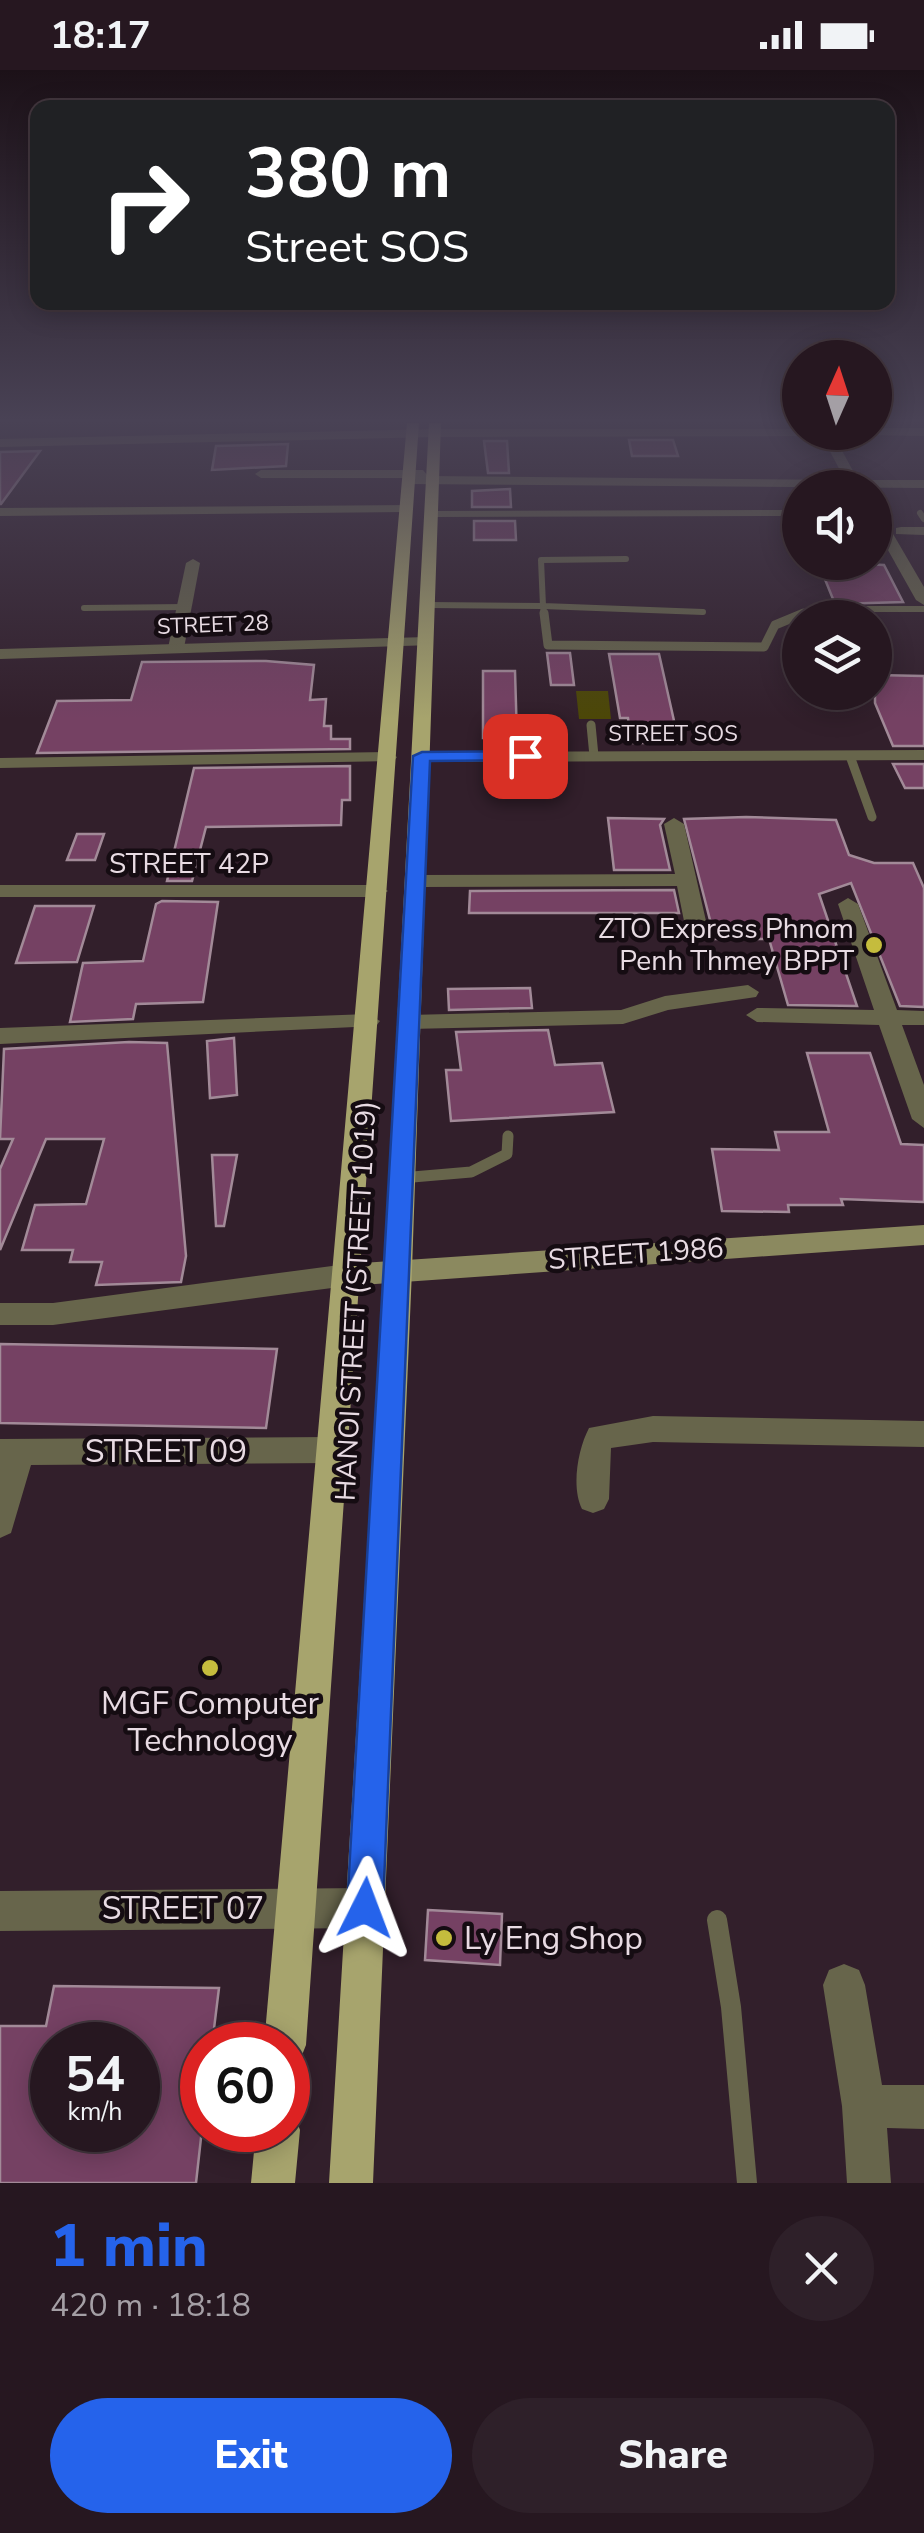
<!DOCTYPE html>
<meta charset="utf-8">
<style>
body{margin:0;font-family:"Nunito Sans",sans-serif;background:#2e2029;color:#f1f3f6;height:100vh;display:flex;flex-direction:column;font-size:38px;white-space:nowrap}
*{box-sizing:border-box;margin:0}
p{font-size:32px;color:#a49fa5}
.icon{flex:none;width:55px;height:55px;fill:none;stroke:currentColor;stroke-width:2;stroke-linecap:round;stroke-linejoin:round}
.map{position:relative;height:2113px;overflow:hidden}
.panel{display:flex;flex-direction:column;background:#261720;flex:1}
.panel>*{flex:none}
.banner{position:absolute;left:30px;top:30px;width:865px;height:210px;border-radius:20px;box-shadow:0 5px 25px #0003,0 0 0 2px #42363e;background:#202124;color:#fff;overflow:hidden}
.needle{width:65px;rotate:3deg}
.tools{position:absolute;left:782px;top:270px;display:grid;gap:20px}
.tools a{display:grid;place-items:center;width:110px;height:110px;border-radius:50%;background:#261720;box-shadow:0 5px 25px #0003,0 0 0 2px #42363e;font-size:50px}
.speed{position:absolute;left:30px;top:1952px;display:flex;gap:20px;font-size:50px;font-weight:700;text-align:center}
.speed>*{display:grid;place-content:center;width:130px;height:130px;border-radius:50%;background:#261720;box-shadow:0 5px 25px #0003,0 0 0 2px #42363e;line-height:1}
.speed small{font-size:25px;font-weight:400}
.speed .limit{border:15px solid #d22;background:#fff;color:#111}
.pin{position:absolute;display:grid;place-items:center;width:85px;height:85px;color:#fff;margin:-42px;border-radius:20px;box-shadow:0 5px 15px #0006}
.me{position:absolute;width:110px;margin:-55px;rotate:3deg;stroke-linejoin:round;filter:drop-shadow(0 0 8px #0008)}
.turn{display:flex;align-items:center;gap:35px;height:210px;padding:0 50px;font-size:45px}
.turn .icon{width:130px;height:130px;stroke-width:2.5}
.turn b{display:block;font-size:70px;line-height:85px}
.round{display:grid;place-items:center;flex:none;width:105px;height:105px;border-radius:52px;background:#2e2029}
.overview{display:flex;align-items:center;justify-content:space-between;height:170px;padding:0 50px}
h1{font-size:60px;font-weight:800;line-height:75px;color:#2563eb}
.action{display:flex;gap:20px;margin-top:auto;padding:20px 50px}
.action a{flex:1;height:115px;border-radius:60px;background:#2563eb;color:#fff;font-size:40px;font-weight:800;line-height:115px;text-align:center}
.action a+a{background:#2e2029;color:#f1f3f6}
.status{display:flex;justify-content:space-between;align-items:center;height:70px;padding:0 50px;background:#261720;direction:ltr}
.status svg{height:28px;fill:currentColor}
.map>svg:first-child{display:block}
.green{fill:#4c4707}
.building{fill:#754163;stroke:#a28a98;stroke-width:2.5;fill-rule:evenodd}
.lines{fill:none;stroke-linecap:round;stroke-linejoin:round}
.service-far3{stroke:#67654b;stroke-width:6}
.service-far2{stroke:#67654b;stroke-width:9}
.service-far1{stroke:#67654b;stroke-width:11}
.service{stroke:#67654b;stroke-width:20}
.minor{fill:#67654b;fill-rule:evenodd}
.tertiary{fill:#67654b;fill-rule:evenodd}
.secondary{fill:#8b895f;fill-rule:evenodd}
.primary{fill:#a7a46d;fill-rule:evenodd}
.route{fill:#2563eb;stroke:#184099;stroke-width:2.5}
.poi-dot{fill:#c5bc3d;stroke:#150c12;stroke-width:4}
.labels{text-anchor:middle;dominant-baseline:central;stroke-width:9;stroke-linejoin:round;paint-order:stroke}
.far-street-label{font-size:22px;fill:#e8dbe3;stroke:#150c12}
.street-label{font-size:28px;fill:#e8dbe3;stroke:#150c12}
.poi-label{font-size:28px;fill:#e8dbe3;stroke:#150c12;text-anchor:end}
.near-street-label{font-size:32px;fill:#e8dbe3;stroke:#150c12}
.near-poi-label{font-size:32px;fill:#e8dbe3;stroke:#150c12}
</style>
<div class="status"><b>18:17</b><svg viewBox="0 0 49 12"><path d="M0 12V9h3v3zM5 12V6h3v6zM10 12V3h3v9zM15 12V0h3v12zM26 1h20v11H26zM47 4h2v5h-2z"/></svg></div>
<div class="map">
<svg width="924" height="2113" viewBox="0 0 924 2113">
<rect width="100%" height="100%" fill="#321f2b"/>
<path class="green" d="M576 621H608L611 649H579Z"/>
<g class="building">
<path d="M629 370H673L678 386H632Z"/>
<path d="M484 371H507L509 403H488Z"/>
<path d="M288 374 286 396 212 400 216 376Z"/>
<path d="M40 381 1 434H0V382Z"/>
<path d="M510 419 511 437H472V421Z"/>
<path d="M474 451H515L516 470H474Z"/>
<path d="M818 492 884 495 903 532 835 534Z"/>
<path d="M547 583H570L574 615H551Z"/>
<path d="M609 584H659L679 673H631L628 648H620Z"/>
<path d="M266 591 314 595 310 630 326 629 324 656H331V669H350V679L37 683 57 631 131 630 142 592Z"/>
<path d="M483 601H515L517 668H483Z"/>
<path d="M875 605 924 606V676H893L875 633Z"/>
<path d="M893 694H924V718H905Z"/>
<path d="M350 696V730H342L341 755 206 757 192 811H167L194 698Z"/>
<path d="M746 747 836 750 849 785 874 793H913L924 818V937L900 936 851 813 819 824 857 936 788 935 769 869H710V850L684 749Z"/>
<path d="M608 748 664 749 660 755 670 800H614Z"/>
<path d="M77 764H104L95 790H67Z"/>
<path d="M674 820 679 843H469L470 821Z"/>
<path d="M162 831 218 832 203 932 136 934 133 949 70 952 83 893 143 891 156 834Z"/>
<path d="M35 836H94L77 892 16 893Z"/>
<path d="M530 918 532 938 449 940 448 919Z"/>
<path d="M548 960 555 995 602 993 614 1042 451 1051 446 1000H461L456 962Z"/>
<path d="M234 968 237 1025 210 1028 207 971Z"/>
<path d="M129 972 167 973 186 1186 181 1212 96 1215 102 1192H70L73 1180H22L35 1135 86 1134 104 1069H46L0 1180V1099L13 1069H0L4 979Z"/>
<path d="M807 983H870L901 1074 924 1075V1132L841 1129 843 1135H788L789 1142 722 1141 712 1079 779 1080 775 1062H829Z"/>
<path d="M212 1085H237L224 1156H216Z"/>
<path d="M0 1274 277 1279 266 1358 0 1353Z"/>
<path d="M428 1840 502 1844 500 1895 425 1890Z"/>
<path d="M54 1916 219 1918 212 1975H202V2059L196 2113H0V1956H46ZM52 1975H138V2060H52Z"/>
</g>
<g class="lines">
<g class="service-far3">
<path d="M920 443 924 449"/>
<path d="M431 444 800 443"/>
<path d="M626 489 541 490 543 536 703 542"/>
<path d="M429 535 543 536 544 546"/>
<path d="M84 538 186 537"/>
<path d="M795 546 846 539H924"/>
</g>
<g class="service-far2">
<path d="M544 543 548 575 764 577 775 555 804 543"/>
<path d="M591 655 594 686"/>
<path d="M850 686 872 747"/>
</g>
<path class="service-far1" d="M401 1108 471 1102 507 1084 508 1066"/>
<path class="service" d="M717 1850 731 1937 747 2113"/>
<g class="minor">
<path d="M875 358H924V366L871 365Z"/>
<path d="M434 359H800V362H845L834 366 858 410H924V418L408 414 403 408H261L255 404 261 400H423L428 406 845 410 822 366 434 367 0 377V369Z"/>
<path d="M411 435 413 438 406 442 0 446V438Z"/>
<path d="M875 441 882 445 924 517V535L916 530 875 457Z"/>
<path d="M901 457H924V465L896 464V458Z"/>
<path d="M193 489 200 493 184 578 176 583 168 578 186 493Z"/>
<path d="M924 680V690L421 692 412 687 421 682Z"/>
<path d="M388 682 397 687 394 691 0 698V688Z"/>
<path d="M674 748 684 754 706 851 695 857 684 851 677 816 416 817 406 811 416 805 675 804 664 754Z"/>
<path d="M0 815H378L388 821 378 827H0Z"/>
<path d="M848 828 858 834 897 940 924 941V955H902L924 1015V1058L912 1049 879 955 757 952 746 945 757 938 874 940 838 834Z"/>
<path d="M748 915 759 922 756 927 668 940 623 954 409 959 397 952 409 945 621 940 665 926Z"/>
<path d="M368 944 380 951 376 956 0 974V958Z"/>
<path d="M347 1194 357 1197 361 1205 357 1213 347 1216 53 1255H0V1233H53Z"/>
<path d="M653 1346 924 1351V1377L653 1372 611 1378 609 1429 604 1439 593 1443 582 1439C571 1417 578 1379 589 1358Z"/>
<path d="M332 1367 343 1370 348 1380 343 1390 332 1393 31 1395 11 1463 0 1468V1369Z"/>
<path d="M365 1818 379 1824 385 1838 379 1852 365 1858 0 1861V1821Z"/>
<path d="M844 1894 859 1900 865 1915 882 2015H924V2059L887 2058 891 2113H847L842 2036 823 1915 829 1900Z"/>
</g>
<path class="tertiary" d="M427 567 433 569V575L0 589V579Z"/>
<path class="secondary" d="M924 1155V1175L347 1216 337 1213 333 1205 337 1197 347 1194Z"/>
<g class="primary">
<path d="M407 353H419L306 1975 300 1990 288 1995V1975H264Z"/>
<path d="M429 353H441L412 1200 373 2113H329L384 1200Z"/>
<path d="M288 2042 294 2044 300 2060 295 2113H251L256 2060H288Z"/>
</g>
</g>
<linearGradient id="sky" x2="0" y2="1"><stop stop-color="#1c1118"/><stop offset="0.54" stop-color="#494255"/><stop offset="1" stop-color="#494255" stop-opacity="0"/></linearGradient>
<rect width="924" height="649" fill="url(#sky)"/>
<path class="route" d="M525 681 533 686 531 690 430 691 383 1838 378 1851 365 1856 352 1851 347 1838 413 686 422 682Z"/>
<g class="poi-dot">
<circle cx="874" cy="875" r="10"/>
<circle cx="210" cy="1598" r="10"/>
<circle cx="444" cy="1868" r="10"/>
</g>
<g class="labels">
<g class="far-street-label">
<text transform="translate(213 555) rotate(-2)">STREET 28</text>
<text x="673" y="664">STREET SOS</text>
</g>
<g class="street-label">
<text x="189" y="794">STREET 42P</text>
<text transform="translate(636 1184) rotate(-4)">STREET 1986</text>
<text transform="translate(356 1231) rotate(-87)">HANOI STREET (STREET 1019)</text>
</g>
<g class="poi-label">
<text x="854" y="859">ZTO Express Phnom<tspan x="854" dy="32">Penh Thmey BPPT</tspan></text>
</g>
<g class="near-street-label">
<text x="166" y="1381">STREET 09</text>
<text x="183" y="1838">STREET 07</text>
</g>
<g class="near-poi-label">
<text x="210" y="1633">MGF Computer<tspan x="210" dy="37">Technology</tspan></text>
<text x="464" y="1868" text-anchor="start">Ly Eng Shop</text>
</g>
</g>
</svg>
<div class="tools">
<a><svg class="needle" viewBox="-14 -14 28 28"><path d="M0-13l5 13h-10z" fill="#e53935"/><path d="M0 13l5-13h-10z" fill="#a49fa5"/></svg></a>
<a><svg class="icon" aria-label="sound" viewBox="0 0 24 24"><path d="M4 9h4l5-4v14l-5-4H4zM17 9q2 3 0 6"/></svg></a>
<a><svg class="icon" aria-label="layers" viewBox="0 0 24 24"><path d="M12 4l9 5-9 5-9-5zM3 14l9 5 9-5"/></svg></a>
</div>
<div class="speed"><div>54<small>km/h</small></div><div class="limit">60</div></div>
<div class="pin" style="left:525px;top:686px;background:#d93025"><svg class="icon" aria-label="arrive" viewBox="0 0 24 24"><path d="M6 21V4h12l-3 4 3 4H6"/></svg></div>
<svg class="me" style="left:365px;top:1838px" viewBox="-20 -20 40 40"><path d="M0-17L14 15 0 8-14 15z" fill="#2563eb" stroke="#fff" stroke-width="4"/></svg>
<div class="banner">
<div class="turn"><svg class="icon" aria-label="right" viewBox="0 0 24 24"><path d="M7 20v-9h11M14 6l5 5-5 5"/></svg><div><b>380 m</b>Street SOS</div></div>
</div>
</div>
<section class="panel">
<div class="overview"><div><h1>1 min</h1><p>420 m · 18:18</p></div><a class="round"><svg class="icon" aria-label="close" viewBox="0 0 24 24"><path d="M6 6l12 12M18 6L6 18"/></svg></a></div>
<div class="action"><a>Exit</a><a>Share</a></div>
</section>
